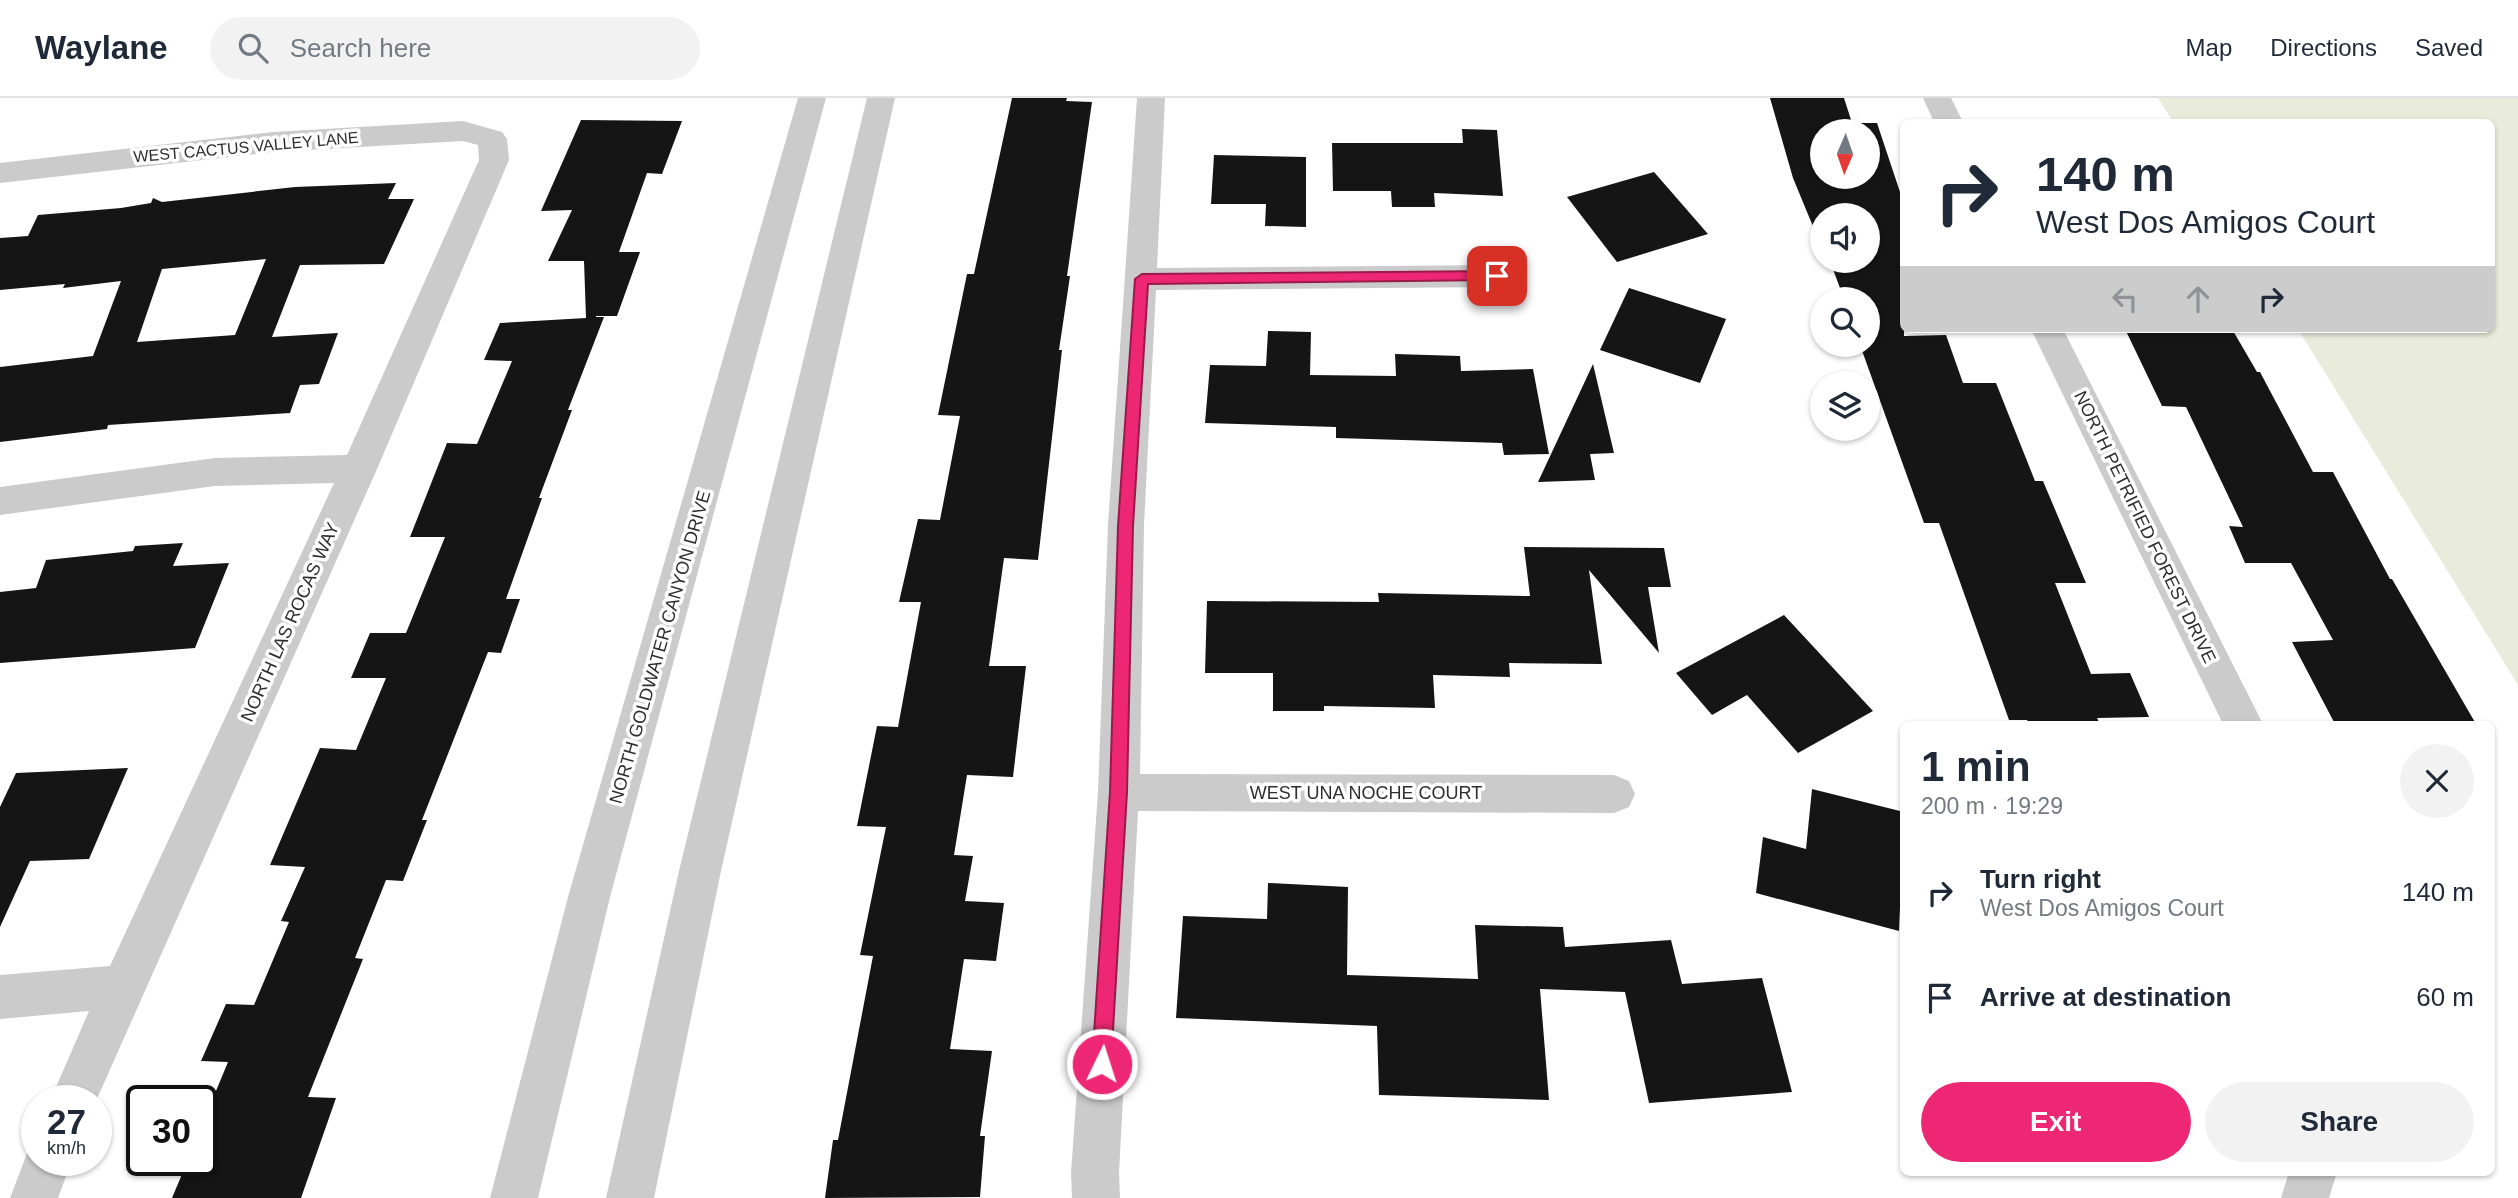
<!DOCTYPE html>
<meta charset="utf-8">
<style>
body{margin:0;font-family:Helvetica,sans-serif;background:#f2f2f3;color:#1f2937;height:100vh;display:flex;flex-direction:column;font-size:26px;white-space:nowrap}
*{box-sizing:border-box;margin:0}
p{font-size:23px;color:#747a83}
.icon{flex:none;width:38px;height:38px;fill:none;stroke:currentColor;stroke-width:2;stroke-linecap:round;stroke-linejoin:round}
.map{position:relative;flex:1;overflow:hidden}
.side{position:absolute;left:1900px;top:623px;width:595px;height:455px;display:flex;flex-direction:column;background:#fff;border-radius:10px;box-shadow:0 2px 5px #0004}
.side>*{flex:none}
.top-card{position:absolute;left:1900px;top:21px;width:595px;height:214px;border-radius:10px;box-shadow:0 2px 5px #0004;background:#fff;color:#1f2937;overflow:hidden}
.needle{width:46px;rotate:182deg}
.tools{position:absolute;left:1810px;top:21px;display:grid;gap:14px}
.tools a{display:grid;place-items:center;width:70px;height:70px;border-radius:50%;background:#fff;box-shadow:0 2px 5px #0004;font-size:35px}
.speed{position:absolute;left:21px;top:987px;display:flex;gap:14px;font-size:35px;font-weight:700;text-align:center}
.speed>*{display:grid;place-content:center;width:91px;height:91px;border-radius:50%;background:#fff;box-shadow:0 2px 5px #0004;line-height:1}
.speed small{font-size:18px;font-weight:400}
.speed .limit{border:4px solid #111;border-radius:10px;background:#fff;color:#111}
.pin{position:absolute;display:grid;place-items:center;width:60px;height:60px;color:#fff;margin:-30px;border-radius:14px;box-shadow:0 4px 10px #0006}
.me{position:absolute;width:77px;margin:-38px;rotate:4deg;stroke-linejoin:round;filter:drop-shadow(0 0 5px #0008)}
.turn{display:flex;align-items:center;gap:24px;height:147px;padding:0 21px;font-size:32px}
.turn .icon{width:91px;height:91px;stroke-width:2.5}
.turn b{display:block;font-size:49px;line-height:60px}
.lanes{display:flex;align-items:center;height:66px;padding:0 21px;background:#0003;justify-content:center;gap:35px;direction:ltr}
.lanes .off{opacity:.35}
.round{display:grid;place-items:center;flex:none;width:74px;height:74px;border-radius:37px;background:#f2f2f3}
.summary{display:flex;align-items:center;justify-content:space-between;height:119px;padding:0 21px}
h1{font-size:42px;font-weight:700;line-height:52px}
.cta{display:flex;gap:14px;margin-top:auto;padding:14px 21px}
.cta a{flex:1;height:80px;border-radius:42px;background:#ee2774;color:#fff;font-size:28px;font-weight:700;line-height:80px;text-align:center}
.cta a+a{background:#f2f2f3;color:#1f2937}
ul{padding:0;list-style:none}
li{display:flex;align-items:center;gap:21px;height:105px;padding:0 21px}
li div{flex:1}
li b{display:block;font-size:26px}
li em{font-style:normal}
header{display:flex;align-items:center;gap:42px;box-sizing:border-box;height:98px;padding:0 35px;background:#fff;border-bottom:2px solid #e0e1e3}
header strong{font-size:33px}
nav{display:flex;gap:38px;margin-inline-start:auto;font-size:24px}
.search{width:490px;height:63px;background:#f2f2f3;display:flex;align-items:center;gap:18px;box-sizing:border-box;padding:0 24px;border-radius:38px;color:#747a83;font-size:26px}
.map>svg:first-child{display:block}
.green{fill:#eaecdb}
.building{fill:#151515;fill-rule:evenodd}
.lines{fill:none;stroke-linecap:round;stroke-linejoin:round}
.minor{fill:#cbcbcb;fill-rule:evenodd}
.route{fill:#ee2774;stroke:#9b194b;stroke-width:2}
.labels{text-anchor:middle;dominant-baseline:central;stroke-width:7;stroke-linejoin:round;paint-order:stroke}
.far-street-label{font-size:16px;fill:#2e2e2e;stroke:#fff}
.street-label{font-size:18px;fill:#2e2e2e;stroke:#fff}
</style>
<header>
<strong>Waylane</strong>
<div class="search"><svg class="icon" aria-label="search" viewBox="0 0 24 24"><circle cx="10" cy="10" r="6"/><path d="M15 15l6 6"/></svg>Search here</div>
<nav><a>Map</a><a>Directions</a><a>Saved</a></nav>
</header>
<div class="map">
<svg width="2518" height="1100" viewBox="0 0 2518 1100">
<rect width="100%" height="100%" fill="#fff"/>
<path class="green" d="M2158 0H2518V587L2298 231H2492V24H2173Z"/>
<g class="building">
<path d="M1012 0H1067L1066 3 1092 4 1067 178H1070L1059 252H1062L1038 462 1004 460 989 568H1026L1013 679 967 677 954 757 973 758 965 803 1004 805 996 863 964 861 950 951 992 953 980 1038H985L980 1099 825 1100 833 1042H838L873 858 860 857 886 729 857 728 877 628 898 629 921 504H899L918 421 940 422 960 318 938 317 967 176H974Z"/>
<path d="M1770 0H1844L1852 25H1877L1904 106V238L1946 237 1963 285H1996L2035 383H2043L2086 485H2055L2091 576 2130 575 2149 619 2097 620 2100 626H2029L2027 622H2009L1939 425H1924L1860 247H1867V201H1844L1830 163H1867V117H1822V143H1819L1793 80ZM1822 33H1867V79H1822Z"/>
<path d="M581 22 682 23 662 76 647 75 619 154H640L617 218H596V219H604L568 312H572L539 400H542L506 501H520L501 555 488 554 422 722H427L403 783 386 782 355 860 363 861 308 999 336 1000 301 1100H172L188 1062H201V1029L228 964 201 963 226 906 254 907 289 824 281 823 305 769 270 767 320 650 356 652 386 580H351L370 535H406L445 439H410L447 345 477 346 512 263 484 262 500 225 586 220 584 163H548L572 112 541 113Z"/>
<path d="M1462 31 1497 32 1503 98 1434 95 1435 109H1392L1391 93H1333L1332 45H1463Z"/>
<path d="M1214 57 1306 59V129L1265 128 1266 106H1211Z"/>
<path d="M1654 74 1708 136 1617 164 1567 99Z"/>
<path d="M396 85 388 101H414L384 166 300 167 272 239 338 235 319 286 300 287 290 315 108 327 107 331 0 344V269L93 258 121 183 63 190 65 186 0 192V140L28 138 38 117 121 110 151 105 153 100 162 104 295 89ZM266 161 235 237 137 244 162 171Z"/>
<path d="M1629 190 1726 221 1700 285 1600 252Z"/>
<path d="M2125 231H2232L2257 274H2260L2313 374H2333L2390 481H2392L2476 626H2335L2292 544 2333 542 2291 465H2245L2229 428 2243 429 2186 309 2162 308Z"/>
<path d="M1268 233 1311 234 1310 277 1396 278 1395 256 1460 258 1461 273 1533 271 1549 356 1504 357 1502 345 1336 340V329L1205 325 1210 267 1266 268Z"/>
<path d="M1593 266 1614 355 1590 356 1595 382 1538 384Z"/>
<path d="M183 445 173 468 229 465 195 550 0 565V494L36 490 46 462 133 453 135 448Z"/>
<path d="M1524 449 1664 450 1671 489H1648L1659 555 1589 472 1602 566 1509 565 1510 579 1433 577 1435 610 1324 608V613H1273V575H1205L1207 503 1379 504 1378 495 1530 498Z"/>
<path d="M1784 517 1873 613 1798 655 1747 597 1712 617 1676 575Z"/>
<path d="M128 670 89 761 30 763 0 829V709L16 675Z"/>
<path d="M1812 691 1904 714 1899 833 1756 795 1763 739 1806 751Z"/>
<path d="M1268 785 1348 789 1347 877 1478 881 1475 827 1563 829 1565 849 1671 842 1682 886 1762 880 1792 994 1649 1005 1625 894 1540 891 1549 1002 1379 997 1377 928 1176 920 1183 818 1267 821Z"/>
</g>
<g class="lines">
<g class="minor">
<path d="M798 0H826L610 799 538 1100H490L568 799Z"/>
<path d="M867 0H895L721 773 654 1100H606L679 773Z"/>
<path d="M1137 0H1165L1157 170 1497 167 1508 170 1513 178 1508 186 1497 189 1156 192 1144 427 1140 676 1614 677 1629 683 1635 696 1629 709 1614 715 1138 713 1119 1075 1120 1100H1072L1071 1075 1098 694 1108 427Z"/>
<path d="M1923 0H1951L1963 24H1934Z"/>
<path d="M463 23 502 34 507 41 509 62 377 371 96 1003H50L89 913 0 921V877L110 868 334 385 215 388 0 417V389L215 360 347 357 479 62 478 47 463 43 273 54 0 85V65L273 34Z"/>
<path d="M2031 231H2063L2263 626H2223Z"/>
<path d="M37 1043V1062H72L58 1100H10L31 1045Z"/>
<path d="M2289 1074H2337L2329 1100H2281Z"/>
</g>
</g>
<path class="route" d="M1497 173 1503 178 1497 182 1148 186 1133 428 1127 694 1111 966 1108 973 1102 975 1095 973 1092 966 1110 694 1118 428 1135 181 1142 176Z"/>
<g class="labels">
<g class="far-street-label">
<text transform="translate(246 49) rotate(-5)">WEST CACTUS VALLEY LANE</text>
</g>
<g class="street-label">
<text transform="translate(2145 429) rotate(64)">NORTH PETRIFIED FOREST DRIVE</text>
<text transform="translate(290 524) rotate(-66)">NORTH LAS ROCAS WAY</text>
<text transform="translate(660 549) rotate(-74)">NORTH GOLDWATER CANYON DRIVE</text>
<text x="1366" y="695">WEST UNA NOCHE COURT</text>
</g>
</g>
</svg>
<div class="tools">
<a><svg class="needle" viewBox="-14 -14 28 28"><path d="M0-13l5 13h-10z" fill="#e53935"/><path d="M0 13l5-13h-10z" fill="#747a83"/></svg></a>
<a><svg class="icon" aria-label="sound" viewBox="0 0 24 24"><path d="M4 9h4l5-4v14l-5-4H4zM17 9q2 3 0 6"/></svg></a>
<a><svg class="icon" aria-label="search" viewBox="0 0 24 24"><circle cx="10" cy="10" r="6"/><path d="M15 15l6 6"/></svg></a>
<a><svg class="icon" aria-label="layers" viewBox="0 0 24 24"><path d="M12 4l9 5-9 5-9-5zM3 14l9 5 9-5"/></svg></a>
</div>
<div class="speed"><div>27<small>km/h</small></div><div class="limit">30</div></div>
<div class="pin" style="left:1497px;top:178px;background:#d93025"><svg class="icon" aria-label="arrive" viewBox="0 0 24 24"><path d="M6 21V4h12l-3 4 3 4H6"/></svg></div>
<svg class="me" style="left:1102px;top:966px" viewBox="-20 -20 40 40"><circle r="17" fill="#ee2774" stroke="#fff" stroke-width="3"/><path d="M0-11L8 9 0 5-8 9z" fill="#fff"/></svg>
<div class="top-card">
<div class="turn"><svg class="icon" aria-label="right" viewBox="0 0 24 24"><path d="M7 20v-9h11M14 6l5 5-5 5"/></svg><div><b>140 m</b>West Dos Amigos Court</div></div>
<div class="lanes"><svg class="icon off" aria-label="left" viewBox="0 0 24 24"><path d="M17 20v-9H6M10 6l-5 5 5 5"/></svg><svg class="icon off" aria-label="ahead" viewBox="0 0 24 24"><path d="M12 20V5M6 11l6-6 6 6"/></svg><svg class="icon" aria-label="right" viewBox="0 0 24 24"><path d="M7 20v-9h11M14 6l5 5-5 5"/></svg></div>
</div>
<section class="side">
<div class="summary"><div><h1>1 min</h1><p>200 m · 19:29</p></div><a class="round"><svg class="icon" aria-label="close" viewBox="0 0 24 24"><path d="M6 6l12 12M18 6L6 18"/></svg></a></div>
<ul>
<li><svg class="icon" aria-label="right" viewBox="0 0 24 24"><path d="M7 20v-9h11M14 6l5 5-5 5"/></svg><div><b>Turn right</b><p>West Dos Amigos Court</p></div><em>140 m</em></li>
<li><svg class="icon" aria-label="arrive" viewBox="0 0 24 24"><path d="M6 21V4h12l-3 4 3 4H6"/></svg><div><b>Arrive at destination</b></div><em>60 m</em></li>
</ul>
<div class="cta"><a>Exit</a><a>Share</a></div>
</section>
</div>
